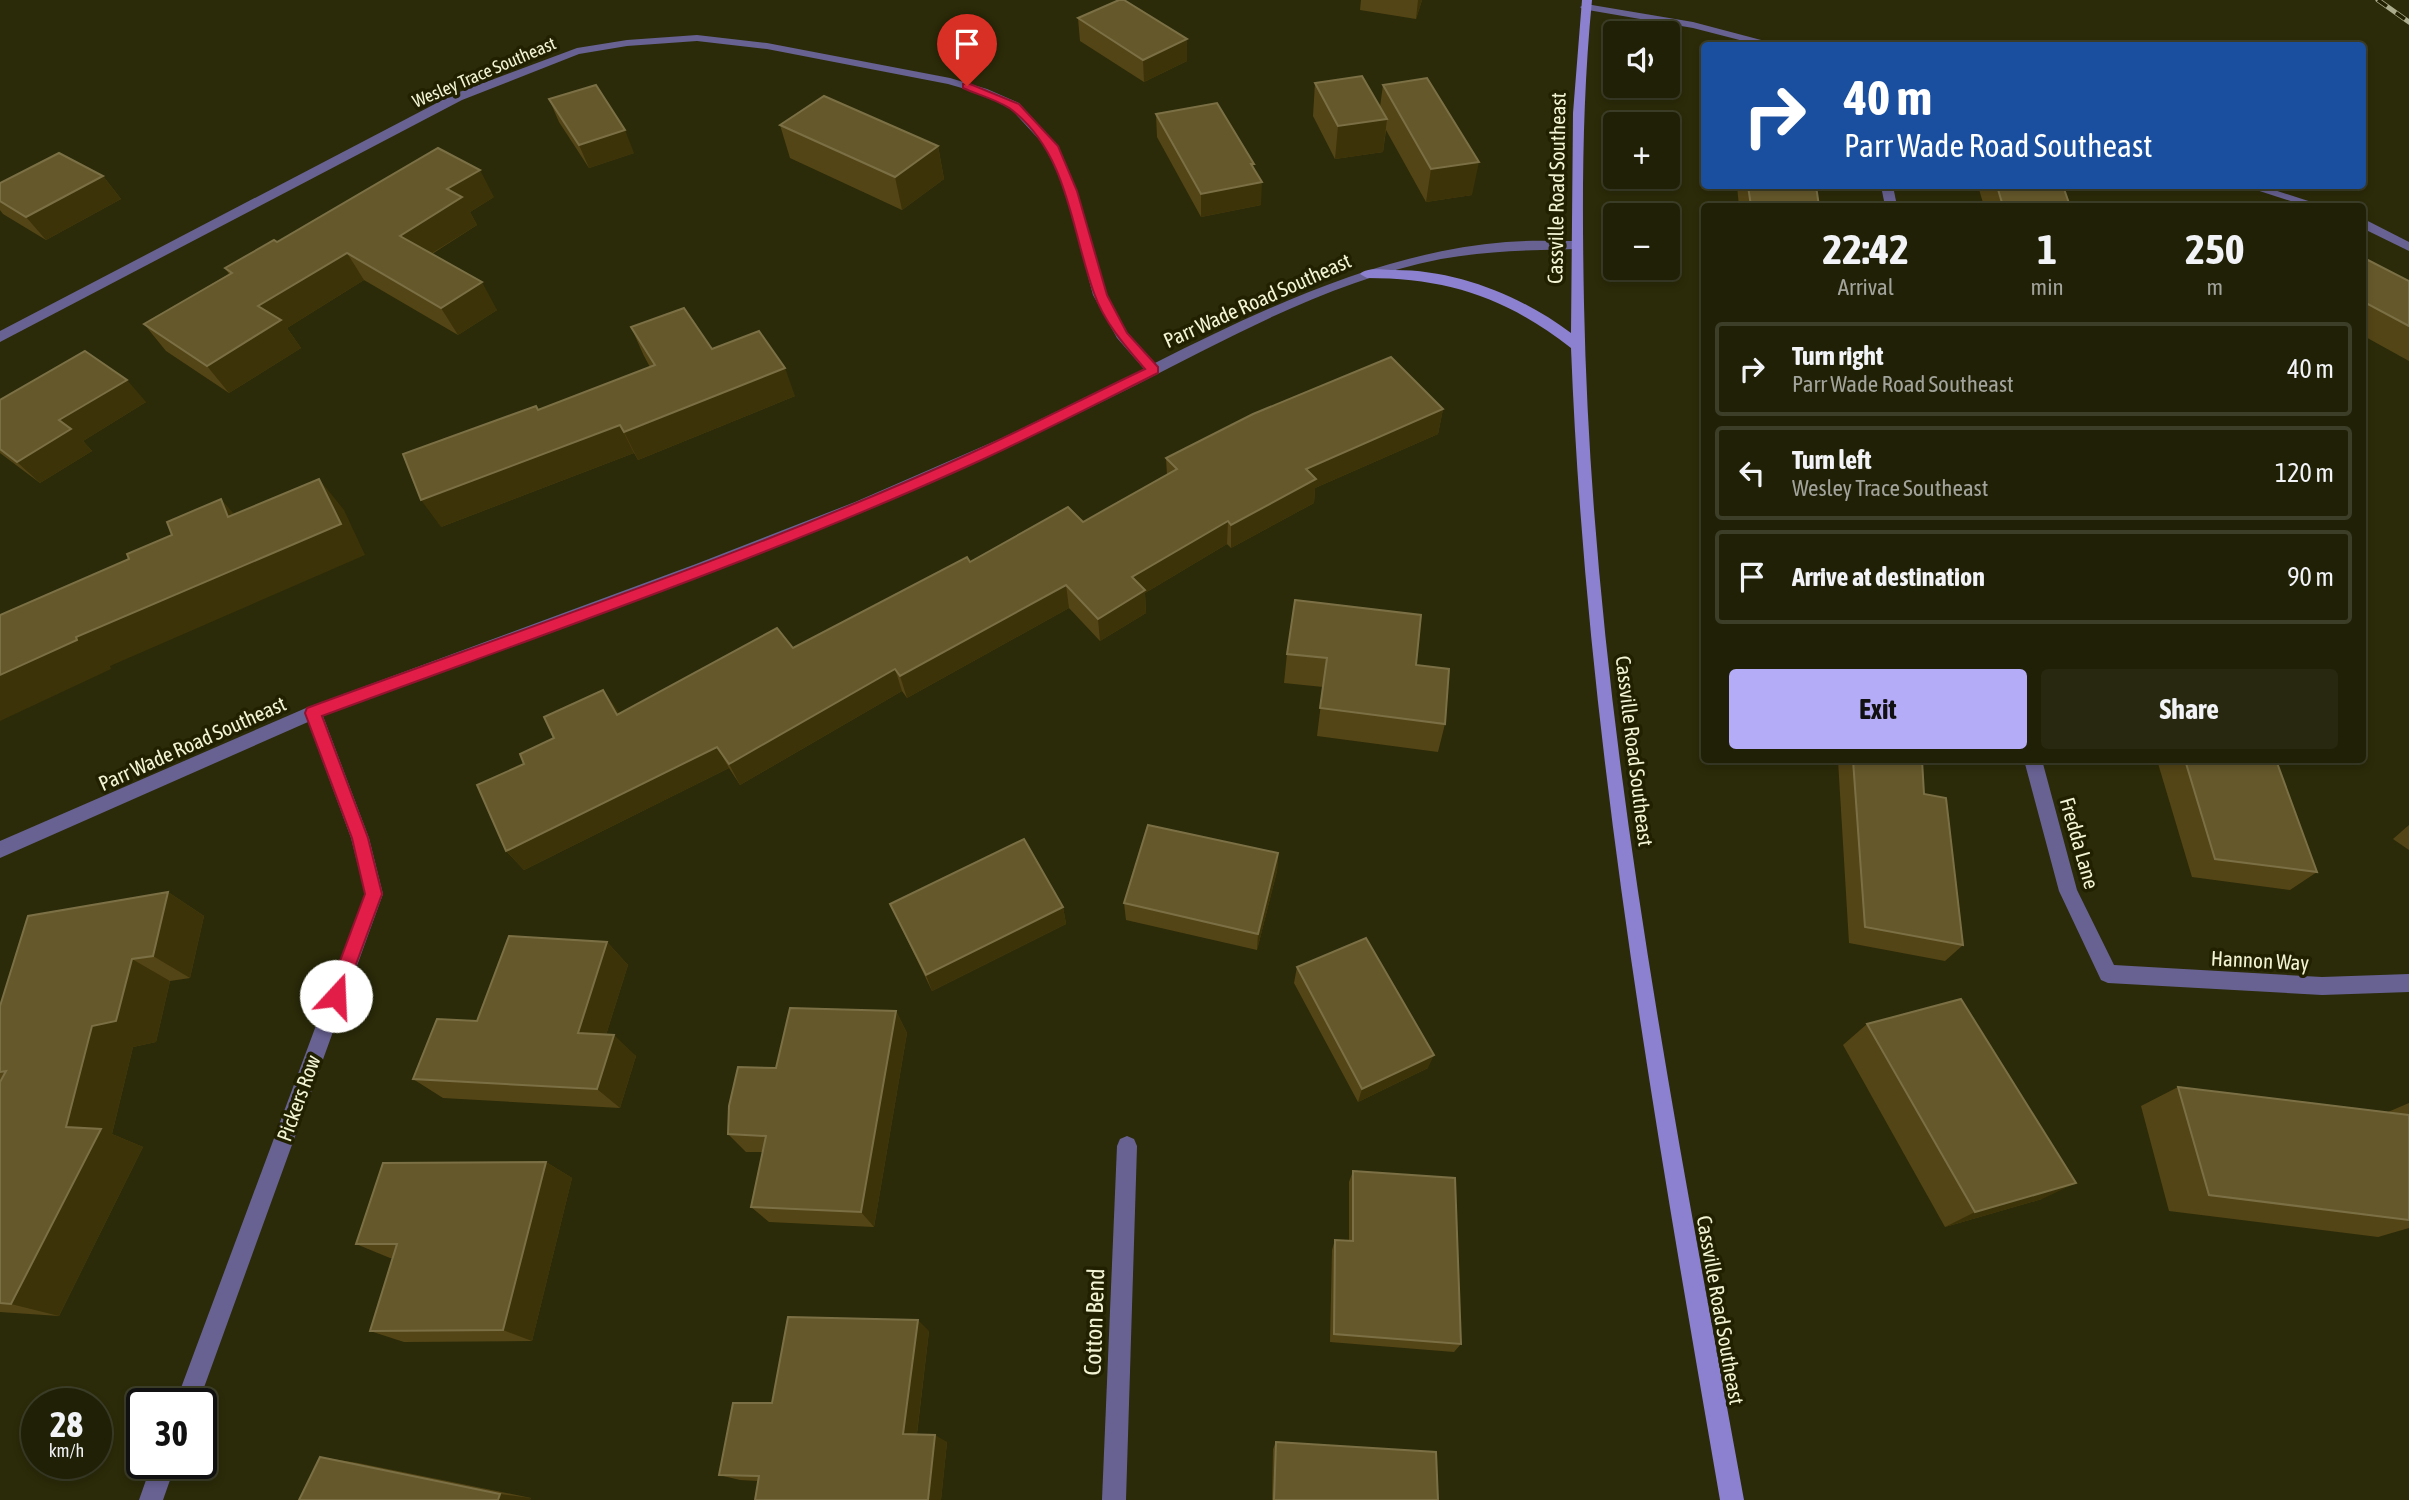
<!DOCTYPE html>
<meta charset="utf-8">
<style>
body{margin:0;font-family:"Asap Condensed",sans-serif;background:#282811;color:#f1f3f6;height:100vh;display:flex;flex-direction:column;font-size:26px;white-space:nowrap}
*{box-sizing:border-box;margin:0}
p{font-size:23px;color:#a2a39b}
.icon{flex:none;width:38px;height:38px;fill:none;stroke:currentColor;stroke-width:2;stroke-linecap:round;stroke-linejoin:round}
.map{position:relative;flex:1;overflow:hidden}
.panel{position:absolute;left:1701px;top:203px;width:665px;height:560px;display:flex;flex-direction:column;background:#202007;border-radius:7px;box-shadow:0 4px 10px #0003,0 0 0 2px #3d3e28}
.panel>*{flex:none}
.top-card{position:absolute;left:1701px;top:42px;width:665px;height:147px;border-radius:7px;box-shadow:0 4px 10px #0003,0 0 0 2px #3d3e28;background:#1a4fa0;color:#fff;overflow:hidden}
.fabs{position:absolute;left:1603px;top:21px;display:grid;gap:14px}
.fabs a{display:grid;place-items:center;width:77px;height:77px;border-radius:7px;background:#202007;box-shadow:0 4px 10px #0003,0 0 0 2px #3d3e28;font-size:35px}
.speed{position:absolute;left:21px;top:1388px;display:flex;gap:14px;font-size:35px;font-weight:700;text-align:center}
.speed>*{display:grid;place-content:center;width:91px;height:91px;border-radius:50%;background:#202007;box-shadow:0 4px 10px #0003,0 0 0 2px #3d3e28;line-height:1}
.speed small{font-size:18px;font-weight:400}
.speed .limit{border:4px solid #111;border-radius:10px;background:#fff;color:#111}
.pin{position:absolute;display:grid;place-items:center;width:60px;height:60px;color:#fff;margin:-72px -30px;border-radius:50% 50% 50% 0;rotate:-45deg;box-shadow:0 0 7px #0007}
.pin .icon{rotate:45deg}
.me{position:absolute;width:77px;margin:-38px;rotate:20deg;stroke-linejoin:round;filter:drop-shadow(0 0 5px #0008)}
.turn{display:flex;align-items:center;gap:24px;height:147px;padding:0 28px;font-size:32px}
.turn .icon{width:91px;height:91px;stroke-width:2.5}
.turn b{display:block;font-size:49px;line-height:60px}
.eta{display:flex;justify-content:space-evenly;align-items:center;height:119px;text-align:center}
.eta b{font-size:42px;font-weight:700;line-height:49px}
.button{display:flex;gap:14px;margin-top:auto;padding:14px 28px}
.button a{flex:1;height:80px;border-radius:7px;background:#b5acf8;color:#111;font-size:28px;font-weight:700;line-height:80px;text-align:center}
.button a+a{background:#282811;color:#f1f3f6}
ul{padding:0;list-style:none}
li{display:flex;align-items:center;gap:21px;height:94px;margin:0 14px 10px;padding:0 14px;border:4px solid #3d3e28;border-radius:7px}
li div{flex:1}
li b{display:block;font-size:26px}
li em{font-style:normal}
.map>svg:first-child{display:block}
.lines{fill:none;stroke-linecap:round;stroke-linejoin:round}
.street{fill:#686293;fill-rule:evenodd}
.secondary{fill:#8c81d0;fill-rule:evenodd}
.rail-casing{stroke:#abac8b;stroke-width:5}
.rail{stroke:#212101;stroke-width:3.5;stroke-dasharray:11;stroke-linecap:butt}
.wall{fill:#544516}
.shaded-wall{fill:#3c3308}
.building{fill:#65582b;stroke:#7b7045;stroke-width:2}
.route{fill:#e11d48;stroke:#92132f;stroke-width:2}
.labels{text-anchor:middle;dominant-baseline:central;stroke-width:7;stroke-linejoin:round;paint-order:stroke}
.far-street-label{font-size:18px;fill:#f2f4d4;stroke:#212101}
.street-label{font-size:21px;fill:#f2f4d4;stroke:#212101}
.near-street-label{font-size:24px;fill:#f2f4d4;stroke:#212101}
</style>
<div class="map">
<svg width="2409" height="1500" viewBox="0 0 2409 1500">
<rect width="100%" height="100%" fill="#2b2b09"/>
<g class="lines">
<g class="street">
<path d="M1586 4 1693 22 1784 46H1763L1693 28 1582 9 1580 7Z"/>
<path d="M697 35 767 43 950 78 987 89 1019 103 1058 146 1077 191 1107 295 1127 332 1155 363C1265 308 1382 252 1506 242 1529 240 1553 241 1576 241L1583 245 1576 249C1531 250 1486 251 1441 259 1334 280 1233 335 1136 385 1058 424 978 462 897 497 709 577 514 641 323 716L369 838 383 894 198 1404H175L365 894 351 838 308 722 0 858V841L306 708 696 564 855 502 1002 438 1144 369 1117 338 1093 295 1065 191 1046 147 1011 109 979 93 948 84 767 49 697 41 627 46 579 54 462 100 0 342V331L454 94 577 48 627 40Z"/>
<path d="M1881 186H1893L1897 206H1885Z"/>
<path d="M2244 186H2262L2324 206H2306Z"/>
<path d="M2362 218 2409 242V251L2362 228Z"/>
<path d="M2024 760H2042L2077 890 2114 965 2322 977 2409 974V992L2322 995 2108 983 2101 980 2059 891Z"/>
<path d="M1127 1136 1134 1139 1137 1146 1126 1500H1102L1117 1146 1120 1139Z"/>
<path d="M152 1463H176L163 1500H139Z"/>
</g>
<path class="secondary" d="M1582 0H1592C1582 101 1582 203 1584 304 1592 706 1672 1105 1744 1500H1720C1654 1118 1586 736 1571 348 1507 298 1448 278 1367 278L1360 274C1368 267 1381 270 1391 270 1455 269 1520 295 1571 333L1573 113Z"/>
<defs>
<path id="rail" d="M2378 0 2409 22"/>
</defs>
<use href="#rail" class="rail-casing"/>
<use href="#rail" class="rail"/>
</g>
<g class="wall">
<path d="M1361 0H1422L1416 19 1360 10Z"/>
<path d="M1078 18 1187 39V61L1144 82 1080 41Z"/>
<path d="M1315 83 1380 107 1383 85 1472 195 1426 202 1386 130 1383 152 1335 159 1313 116Z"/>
<path d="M549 99 634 153 589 168 559 122Z"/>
<path d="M1156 114 1261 205 1201 217 1157 137Z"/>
<path d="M780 125 938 146 944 179 902 210 790 158Z"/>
<path d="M103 176 121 199 46 240 3 214 0 210V183Z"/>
<path d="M1737 186H1816L1819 206H1739Z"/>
<path d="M1978 186H2063L2070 206H1984Z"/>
<path d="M494 197 470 212 477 225 432 254 497 310 458 335 364 280 287 328 301 348 229 393 166 351 144 324 229 274 225 268 277 242Z"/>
<path d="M2362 257 2409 281V361L2362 335Z"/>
<path d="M631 327 712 349 795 396 638 460 634 453 441 527 538 410 650 367 644 356Z"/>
<path d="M0 400 146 402 83 441 92 451 40 483 0 453Z"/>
<path d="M1443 409 1438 434 1315 488 1314 503 1231 548 1227 544 1145 593 1146 613 1100 641 1069 608 907 698 902 691 740 785 729 768 524 870 506 851 524 764 554 738 793 648 970 562 1083 522 1167 475 1166 458Z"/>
<path d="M1287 654 1416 665 1445 724 1438 752 1317 736 1323 687 1284 683Z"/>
<path d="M1838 760H1922L1924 794 1963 945 1945 961 1849 943Z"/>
<path d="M2157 760H2276L2317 872 2290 890 2192 877Z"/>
<path d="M2409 825V850L2393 839Z"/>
<path d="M1278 853 1277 871 1257 950 1126 920 1124 903Z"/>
<path d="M168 892 204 916 190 978 170 981 156 1042 133 1047 112 1134 143 1147 59 1316 0 1312V1006Z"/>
<path d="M890 904 1063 907 1066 924 932 991Z"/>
<path d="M607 942 628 965 606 1035 636 1056 620 1108 443 1098 413 1079 477 1021Z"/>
<path d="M1297 967 1428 1068 1358 1102 1294 983Z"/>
<path d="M896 1011 907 1033 874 1227 769 1222 751 1207 763 1152H746L728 1134 776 1068Z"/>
<path d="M1867 1024 2042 1199 1945 1227 1843 1045Z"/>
<path d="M2178 1087 2388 1112 2409 1103V1228L2378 1237 2169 1211 2141 1106Z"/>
<path d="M546 1162 572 1178 532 1341 404 1342 370 1331 393 1258H390L356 1244Z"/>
<path d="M1353 1171 1461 1344 1454 1352 1330 1342 1332 1250 1335 1240 1349 1241V1182Z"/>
<path d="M929 1331 917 1434 947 1442 941 1500H755L758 1481 740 1480 719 1475 772 1403Z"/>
<path d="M1276 1442 1438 1500H1272L1273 1449Z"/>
<path d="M320 1457 358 1463 531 1498 530 1500H299Z"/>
</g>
<g class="shaded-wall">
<path d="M1418 0H1422L1416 19Z"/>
<path d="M1187 39V61L1144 82 1143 60Z"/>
<path d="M1387 119 1383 152 1335 159 1338 126Z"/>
<path d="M625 130 634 153 589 168 579 145Z"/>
<path d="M938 146 944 179 902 210 895 177Z"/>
<path d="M1479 162 1472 195 1426 202 1431 169Z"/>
<path d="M1251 164H1254L1253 184 1262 182 1261 205 1201 217V194Z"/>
<path d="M480 170 494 197 470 212 477 225 416 263 400 236 447 189Z"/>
<path d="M103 176 121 199 46 240 26 217Z"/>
<path d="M347 253 364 280 287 328 301 348 229 393 207 366 258 306Z"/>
<path d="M482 282 497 310 458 335 441 308Z"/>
<path d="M785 368 795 396 638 460 624 432Z"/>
<path d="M127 380 146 402 83 441 92 451 40 483 17 462 59 420Z"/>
<path d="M1443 409 1438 434 1315 488 1314 503 1231 548V525L1306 469Z"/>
<path d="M620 425 634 453 441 527 421 500Z"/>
<path d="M319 479 344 510 365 555 110 666 111 669 0 721V675L76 637Z"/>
<path d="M221 499 248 530 228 517Z"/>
<path d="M1228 521 1227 544 1145 593 1146 613 1100 641 1098 619 1132 577Z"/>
<path d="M1066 585 1069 608 907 698 900 676Z"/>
<path d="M895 669 902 691 740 785 729 764Z"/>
<path d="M603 690 618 711 631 736 617 715Z"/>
<path d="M717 747 729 768 524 870 506 851Z"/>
<path d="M1278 853 1277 871 1257 950 1258 934Z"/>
<path d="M168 892 204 916 190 978 153 956Z"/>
<path d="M1063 907 1066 924 932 991 926 975Z"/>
<path d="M607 942 628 965 600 1054 578 1033Z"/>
<path d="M132 959 170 981 156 1042 133 1047 112 1134 143 1147 59 1316 11 1304 66 1127 92 1026Z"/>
<path d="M896 1011 907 1033 874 1227 861 1212Z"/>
<path d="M614 1035 636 1056 620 1108 597 1089Z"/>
<path d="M1434 1055 1428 1068 1358 1102 1362 1089Z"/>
<path d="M546 1162 572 1178 532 1341 503 1330Z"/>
<path d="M2076 1183 2042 1199 1945 1227 1975 1212Z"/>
<path d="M918 1320 929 1331 916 1441 903 1434Z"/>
<path d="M935 1435 947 1442 941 1500H928Z"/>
<path d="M500 1494 531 1498 530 1500H498Z"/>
</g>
<g class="building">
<path d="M1119 0H1124L1187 39 1143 60 1078 18Z"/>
<path d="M1362 76 1387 119 1338 126 1315 83Z"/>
<path d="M1427 78 1479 162 1431 169 1383 85Z"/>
<path d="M596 85 625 130 579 145 549 99Z"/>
<path d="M824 96 938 146 895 177 780 125Z"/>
<path d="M1217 103 1254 164H1251L1262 182 1201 194 1156 114Z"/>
<path d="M438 148 480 170 447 189 462 197 400 236 482 282 441 308 347 253 258 306 281 320 207 366 144 324 232 273 225 268 274 240 277 242Z"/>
<path d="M59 153 103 176 26 217 0 201V183Z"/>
<path d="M1748 186H1816L1819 206H1751Z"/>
<path d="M1997 186H2063L2070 206H2003Z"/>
<path d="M2362 257 2409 281V326L2362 301Z"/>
<path d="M684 308 712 349 759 331 785 368 624 432 620 425 421 500 403 454 536 406 538 410 655 365 631 327Z"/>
<path d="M85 351 127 380 59 420 71 429 17 462 0 449V400Z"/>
<path d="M1391 357 1443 409 1306 469 1316 479 1231 525 1228 521 1132 577 1145 590 1098 619 1066 585 900 676 895 669 729 764 717 747 506 851 477 785 524 764 520 754 554 738 544 717 603 690 617 715 777 628 793 648 967 557 970 562 1068 507 1083 522 1177 469 1166 458 1253 414Z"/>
<path d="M319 479 341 524 76 637 77 640 0 675V615L129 559 127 554 172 535 167 522 221 499 228 517Z"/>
<path d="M1295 600 1421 615 1416 665 1449 669 1445 724 1320 708 1327 658 1287 654Z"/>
<path d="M1853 760H1922L1924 794 1946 798 1963 945 1865 927Z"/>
<path d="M2185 760H2276L2317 872 2215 859Z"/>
<path d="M1148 825 1278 853 1258 934 1124 903Z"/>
<path d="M1024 839 1063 907 926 975 890 904Z"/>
<path d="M168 892 153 956 132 959 116 1021 92 1026 66 1127 101 1129 11 1304 0 1303V1082L6 1071 0 1072V1006L28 916Z"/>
<path d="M509 936 607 942 578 1033 614 1035 597 1089 413 1079 437 1019 477 1021Z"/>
<path d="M1366 938 1434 1055 1362 1089 1297 967Z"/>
<path d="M1961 999 2076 1183 1975 1212 1867 1024Z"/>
<path d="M790 1008 896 1011 861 1212 751 1207 766 1136 728 1134 729 1106 738 1067 776 1068Z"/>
<path d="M2178 1087 2409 1115V1220L2209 1195Z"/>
<path d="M546 1162 503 1330 370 1331 397 1244H356L383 1163Z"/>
<path d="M1353 1171 1455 1178 1461 1344 1334 1334 1335 1240 1353 1241Z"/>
<path d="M788 1317 918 1320 903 1434 935 1435 928 1500H755L759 1476 719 1475 733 1403H772Z"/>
<path d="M1276 1442 1436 1452 1438 1500H1274Z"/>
<path d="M320 1457 500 1494 498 1500H299Z"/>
</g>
<path class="route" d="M963 84H970L1019 104 1058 146 1077 191 1107 295 1127 333 1158 367V373C1098 403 1038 434 977 462 764 559 541 635 322 716L368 838 382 894 342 1002 336 1004 330 1002 327 996 365 894 352 838 305 713 307 708C528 627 754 552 969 454 1028 427 1086 397 1145 369 1125 346 1104 322 1094 293 1071 230 1069 155 1012 110 999 100 978 95 963 88Z"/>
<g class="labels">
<g class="far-street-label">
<text transform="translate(484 72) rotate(-23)">Wesley Trace Southeast</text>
</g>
<g class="street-label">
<text transform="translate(1556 188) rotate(-89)">Cassville Road Southeast</text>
<text transform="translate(1257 300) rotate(-24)">Parr Wade Road Southeast</text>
<text transform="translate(192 743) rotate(-24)">Parr Wade Road Southeast</text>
<text transform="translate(1635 751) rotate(83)">Cassville Road Southeast</text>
<text transform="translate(2080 843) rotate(74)">Fredda Lane</text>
<text transform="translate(2260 960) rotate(3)">Hannon Way</text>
<text transform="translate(298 1098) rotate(-70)">Pickers Row</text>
<text transform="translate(1721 1310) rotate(80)">Cassville Road Southeast</text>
</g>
<g class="near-street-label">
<text transform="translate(1094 1322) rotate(-88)">Cotton Bend</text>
</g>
</g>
</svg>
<div class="fabs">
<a><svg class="icon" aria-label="sound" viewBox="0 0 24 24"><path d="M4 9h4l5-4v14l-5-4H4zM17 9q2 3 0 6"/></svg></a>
<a>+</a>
<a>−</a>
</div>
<div class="speed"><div>28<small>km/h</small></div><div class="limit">30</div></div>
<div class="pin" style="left:967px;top:86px;background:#d93025"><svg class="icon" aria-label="arrive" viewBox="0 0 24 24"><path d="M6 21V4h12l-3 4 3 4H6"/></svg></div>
<svg class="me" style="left:336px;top:996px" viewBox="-20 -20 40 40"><circle r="19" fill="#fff"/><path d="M0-13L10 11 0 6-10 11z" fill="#e11d48"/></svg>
<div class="top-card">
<div class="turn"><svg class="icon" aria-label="right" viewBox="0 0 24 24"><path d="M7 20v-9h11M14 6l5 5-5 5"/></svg><div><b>40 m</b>Parr Wade Road Southeast</div></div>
</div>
<section class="panel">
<div class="eta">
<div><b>22:42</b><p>Arrival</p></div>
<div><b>1</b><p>min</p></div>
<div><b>250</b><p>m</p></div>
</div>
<ul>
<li><svg class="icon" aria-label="right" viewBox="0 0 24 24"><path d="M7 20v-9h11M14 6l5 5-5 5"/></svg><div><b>Turn right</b><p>Parr Wade Road Southeast</p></div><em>40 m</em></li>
<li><svg class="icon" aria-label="left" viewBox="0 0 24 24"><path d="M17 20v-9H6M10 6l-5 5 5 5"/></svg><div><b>Turn left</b><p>Wesley Trace Southeast</p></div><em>120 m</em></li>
<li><svg class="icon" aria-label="arrive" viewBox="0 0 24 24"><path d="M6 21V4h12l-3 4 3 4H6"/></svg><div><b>Arrive at destination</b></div><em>90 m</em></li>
</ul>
<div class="button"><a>Exit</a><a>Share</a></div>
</section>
</div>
